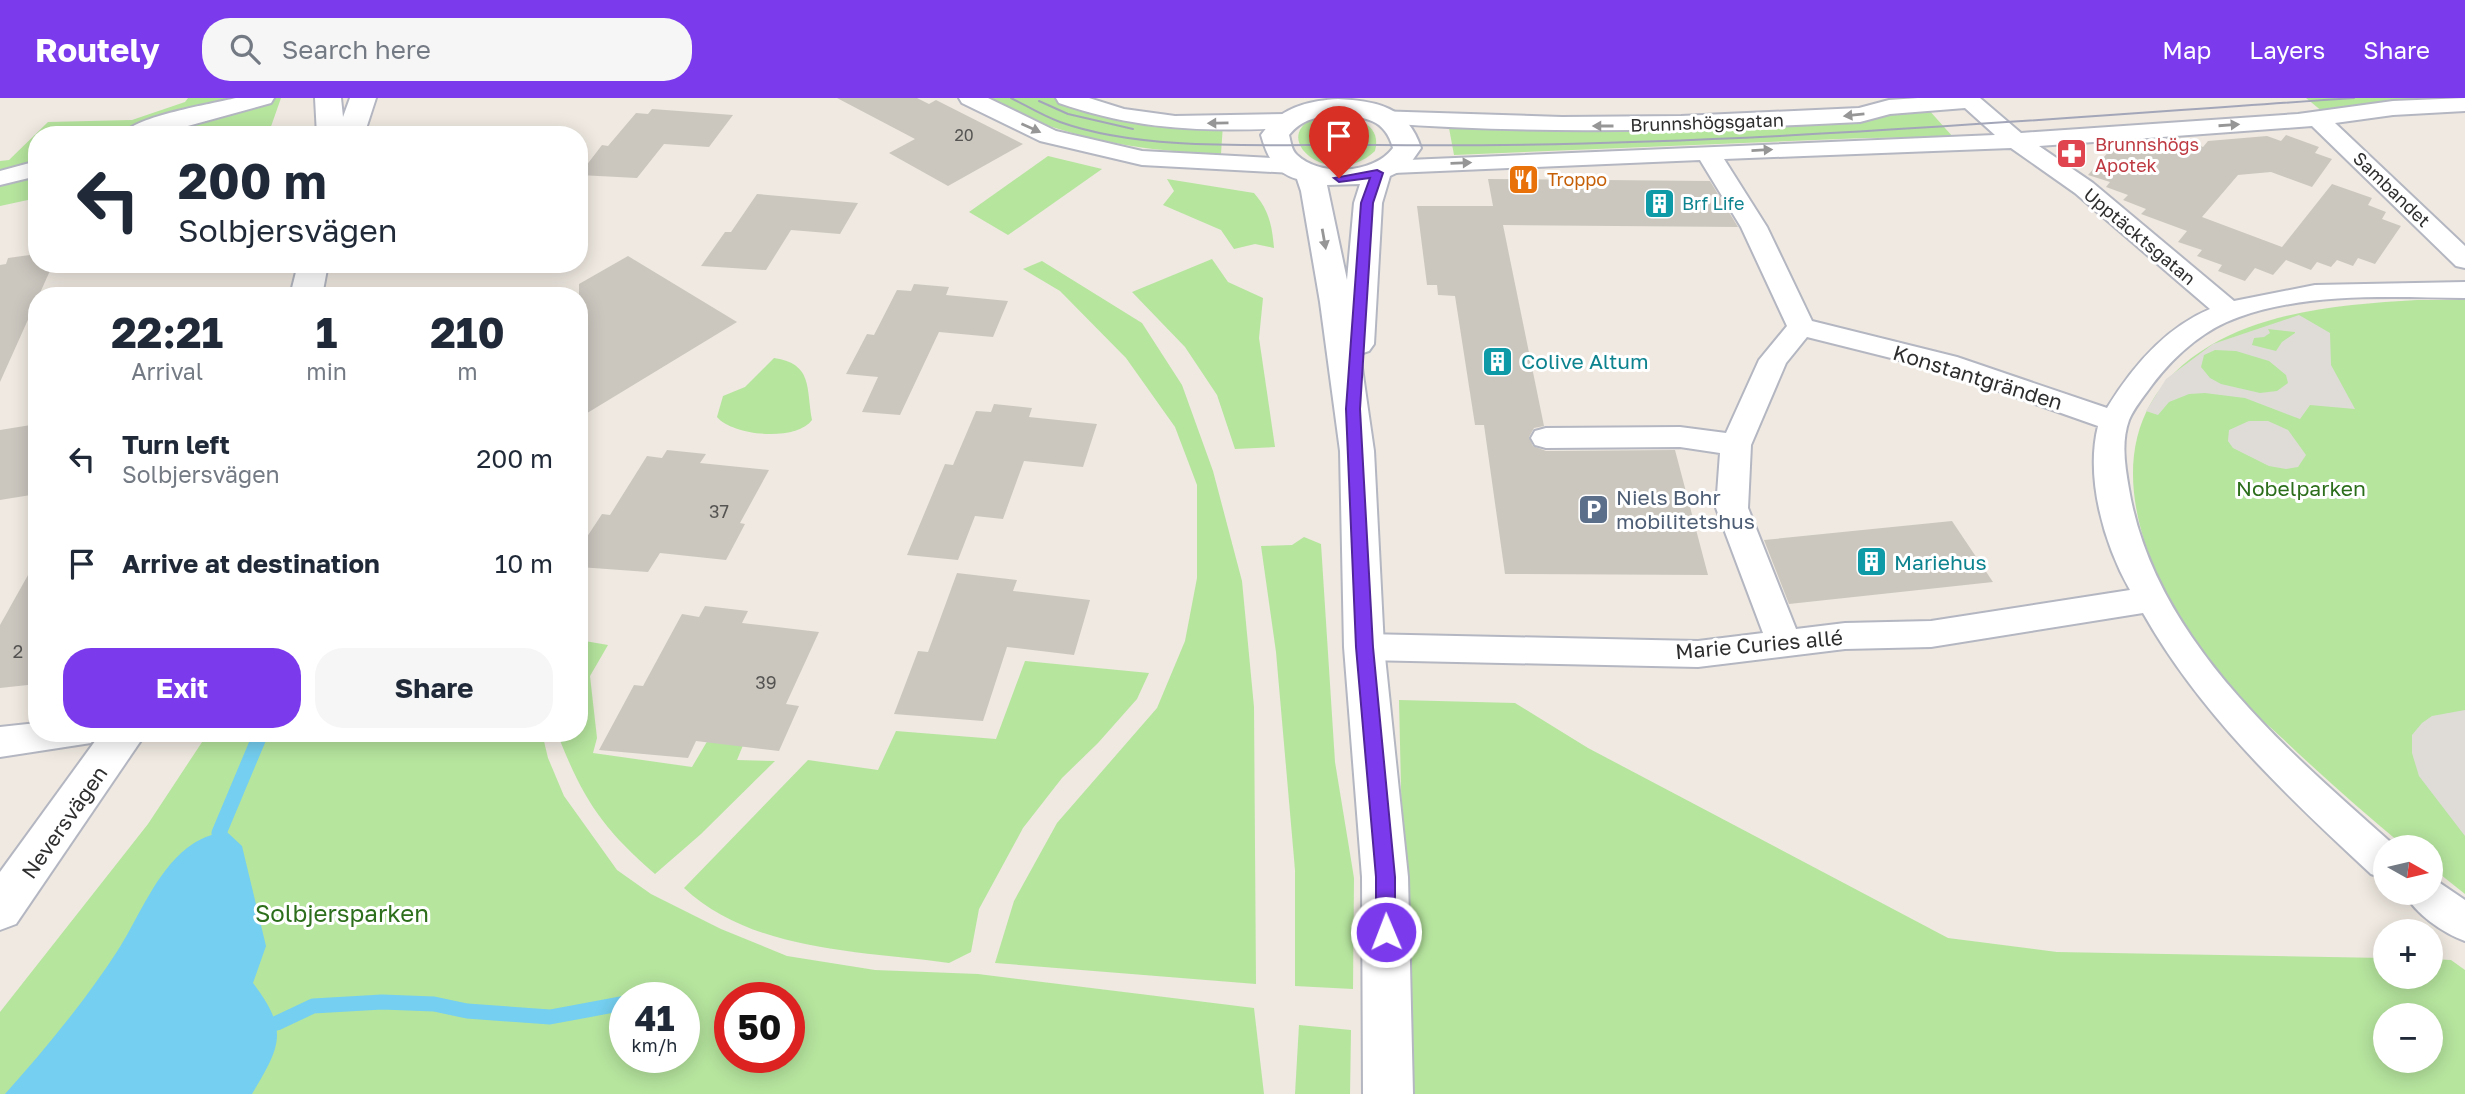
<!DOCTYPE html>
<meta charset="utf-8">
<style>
body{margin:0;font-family:"Golos Text",sans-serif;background:#f6f6f7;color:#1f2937;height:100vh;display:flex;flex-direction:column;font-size:26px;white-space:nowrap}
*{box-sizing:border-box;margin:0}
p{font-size:23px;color:#747a83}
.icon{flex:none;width:38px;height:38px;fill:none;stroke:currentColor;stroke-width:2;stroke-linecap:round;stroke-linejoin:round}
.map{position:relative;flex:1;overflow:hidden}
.sheet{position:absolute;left:28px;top:189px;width:560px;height:455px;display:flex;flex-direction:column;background:#fff;border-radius:28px;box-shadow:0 4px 18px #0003}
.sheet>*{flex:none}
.top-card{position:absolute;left:28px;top:28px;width:560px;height:147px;border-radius:28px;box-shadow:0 4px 18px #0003;background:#fff;color:#1f2937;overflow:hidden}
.needle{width:46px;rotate:98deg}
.buttons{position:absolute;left:2373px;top:737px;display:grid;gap:14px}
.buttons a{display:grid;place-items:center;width:70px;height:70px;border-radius:50%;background:#fff;box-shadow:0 4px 18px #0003;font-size:35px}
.speed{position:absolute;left:609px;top:884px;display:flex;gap:14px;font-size:35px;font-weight:700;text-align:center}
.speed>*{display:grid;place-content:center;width:91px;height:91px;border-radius:50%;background:#fff;box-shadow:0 4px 18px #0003;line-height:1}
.speed small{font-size:18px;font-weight:400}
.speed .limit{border:10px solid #d22;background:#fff;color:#111}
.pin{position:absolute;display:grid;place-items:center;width:60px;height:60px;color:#fff;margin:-72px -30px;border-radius:50% 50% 50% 0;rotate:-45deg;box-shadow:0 0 7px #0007}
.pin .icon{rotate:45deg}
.me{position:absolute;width:77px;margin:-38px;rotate:359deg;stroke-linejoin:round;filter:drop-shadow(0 0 5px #0008)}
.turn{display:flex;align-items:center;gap:24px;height:147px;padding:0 35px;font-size:32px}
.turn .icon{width:91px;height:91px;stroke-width:2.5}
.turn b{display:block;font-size:49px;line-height:60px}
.eta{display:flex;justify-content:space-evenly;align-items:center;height:119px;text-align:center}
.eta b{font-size:42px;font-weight:700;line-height:49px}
.cta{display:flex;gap:14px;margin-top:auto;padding:14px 35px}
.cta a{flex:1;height:80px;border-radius:28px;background:#7c3aed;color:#fff;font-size:28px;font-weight:700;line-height:80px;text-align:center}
.cta a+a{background:#f6f6f7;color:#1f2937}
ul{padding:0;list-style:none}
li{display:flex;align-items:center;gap:21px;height:105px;padding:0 35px}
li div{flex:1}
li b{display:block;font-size:26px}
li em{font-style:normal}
header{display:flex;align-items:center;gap:42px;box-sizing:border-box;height:98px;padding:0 35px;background:#7c3aed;color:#fff}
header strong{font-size:33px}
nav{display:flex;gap:38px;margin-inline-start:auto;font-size:24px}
.search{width:490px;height:63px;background:#f6f6f7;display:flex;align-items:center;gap:18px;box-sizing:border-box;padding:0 24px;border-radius:28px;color:#747a83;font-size:26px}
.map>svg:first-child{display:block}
.green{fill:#b6e59e;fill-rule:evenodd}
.plaza{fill:#dfdcd8;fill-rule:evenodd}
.water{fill:#75cff0}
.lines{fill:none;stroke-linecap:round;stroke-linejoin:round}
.stream{stroke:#75cff0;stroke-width:15}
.building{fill:#cbc7bf}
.street-casing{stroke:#b4b7c1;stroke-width:4}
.secondary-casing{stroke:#b4b7c1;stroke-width:4}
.street{fill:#fff;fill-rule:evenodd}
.secondary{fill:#fff;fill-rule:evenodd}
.tram{stroke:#a3a6b8;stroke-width:2}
.oneway{fill:#969696}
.route{fill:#7c3aed;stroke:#51269a;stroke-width:2}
.labels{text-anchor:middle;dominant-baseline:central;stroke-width:6;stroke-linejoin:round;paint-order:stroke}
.far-number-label{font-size:16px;fill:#555452}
.far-street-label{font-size:18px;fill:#2e2e2e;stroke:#fff}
.far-health-label{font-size:18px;fill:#be3a42;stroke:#fff;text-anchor:start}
.far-food-label{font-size:18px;fill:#c56008;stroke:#fff;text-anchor:start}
.far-culture-label{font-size:18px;fill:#0d838f;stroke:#fff;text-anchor:start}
.number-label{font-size:18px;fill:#555452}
.culture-label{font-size:21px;fill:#0d838f;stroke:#fff;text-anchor:start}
.street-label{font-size:21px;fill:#2e2e2e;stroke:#fff}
.park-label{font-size:21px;fill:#2c6e1b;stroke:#fff}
.service-label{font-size:21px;fill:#4e5e75;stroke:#fff;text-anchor:start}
.near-park-label{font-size:24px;fill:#2c6e1b;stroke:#fff}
</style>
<header>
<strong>Routely</strong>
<div class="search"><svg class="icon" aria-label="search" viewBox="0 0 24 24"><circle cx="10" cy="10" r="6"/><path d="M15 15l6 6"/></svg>Search here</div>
<nav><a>Map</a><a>Layers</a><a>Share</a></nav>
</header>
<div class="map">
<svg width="2465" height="996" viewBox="0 0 2465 996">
<rect width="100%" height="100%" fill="#efe9e1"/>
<g class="green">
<path d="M188 0H281L268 37H37V100L0 108V63L9 62 48 24 132 22 185 4Z"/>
<path d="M981 0H1060L1137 26H1223L1221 56C1131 53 1062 39 981 0Z"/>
<path d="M2306 0H2465V2L2323 14Z"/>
<path d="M1928 11 1953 39 1865 40 1454 57 1449 30C1610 38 1768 24 1928 11Z"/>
<path d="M1325 17C1349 16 1383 23 1375 53 1328 97 1260 32 1325 17Z"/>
<path d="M1048 58 1102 71 1008 137 969 114Z"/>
<path d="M1167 81 1254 95C1269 112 1272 127 1274 150L1255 146 1234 151 1221 132 1163 107 1174 93Z"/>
<path d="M1212 161 1228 184 1263 200 1259 240 1275 349 1235 351 1217 297 1185 249 1132 194Z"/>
<path d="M1042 163 1142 225 1182 287 1213 373 1242 483 1254 609 1256 886 995 865 1014 803 1057 725 1157 610 1185 543 1197 480V387L1175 329 1126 260 1060 193 1023 171Z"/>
<path d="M2417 202H2465V796L2431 769V749H2405C2363 714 2322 678 2282 640 2259 619 2234 598 2215 573 2141 475 2077 326 2211 247 2271 212 2349 206 2417 202Z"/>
<path d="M774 260C813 266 806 289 812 322 796 344 733 338 717 319L723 298 745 289Z"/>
<path d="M1304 439 1321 446 1335 664 1354 780 1353 891 1295 888V772L1276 554 1261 448 1292 447Z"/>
<path d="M579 542 608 547 590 578 597 640 593 655 692 669 731 603 760 606 737 662 775 663 701 736 655 776C601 729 583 701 557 635H579Z"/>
<path d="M1025 563 1149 575 1137 601 1098 645 1062 680 1023 730 979 811 971 854 949 865C861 853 753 854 684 790L808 662 878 672 896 633 996 641Z"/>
<path d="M1399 602 1515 605 1588 650 1948 840 2057 854 2385 860V878H2431V861L2451 862 2465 872V996H1408ZM2385 917H2431V962H2385Z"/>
<path d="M208 635H542L548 660 564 698 617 772 651 796 721 831 787 858 875 872 978 876 1254 910 1264 996H0V914L148 726ZM625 900H684V959H625ZM730 900H789V959H730Z"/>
<path d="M1299 927 1351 932 1350 996H1295Z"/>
</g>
<g class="plaza">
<path d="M2299 217 2330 235 2331 267 2355 311 2310 307 2300 321 2245 300 2205 295 2189 296 2169 304 2158 317 2146 313 2166 281 2213 246ZM2268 231 2295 234V235L2282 244 2276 253 2252 247 2254 240 2264 239 2270 235ZM2215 252 2236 253 2269 263 2286 277 2288 285 2277 293 2260 295 2221 286 2210 280 2201 269 2204 257Z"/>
<path d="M2249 323H2268L2288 332 2306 357 2298 369 2286 371 2269 368 2233 350 2228 343 2229 332Z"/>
<path d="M2465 612V738L2419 678 2412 655V637L2422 625 2432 618Z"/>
</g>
<path class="water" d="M227 734 242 748 266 848 253 885C289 933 281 947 252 996H5C46 950 85 903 118 852 139 819 156 774 187 750 199 741 212 735 227 734Z"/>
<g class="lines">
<g class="stream">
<path d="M219 735 261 635"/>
<path d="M648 900 659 897"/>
<path d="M277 925 313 908 382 904 434 906 467 913 550 919 625 905"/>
</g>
</g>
<g class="building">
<path d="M837 0H917L929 6 936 2 1023 46 948 88 889 55 915 41Z"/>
<path d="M652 11 733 17 709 49 664 46 637 80 579 77 602 47 608 48 636 15 648 16Z"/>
<path d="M2286 37 2319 49 2315 55 2332 61 2312 89 2271 74 2238 77 2202 119 2282 149 2332 86 2372 100 2368 107 2386 114 2382 121 2401 128 2375 166 2358 160 2353 168 2337 162 2331 169 2317 164 2311 172 2286 162 2273 177 2255 170 2245 183 2218 173 2222 167 2197 158 2202 152 2178 144 2187 133 2141 116 2146 111 2123 102 2128 97 2106 89 2110 84 2088 77 2112 50 2125 55 2131 48 2150 47 2164 52 2170 46 2189 44 2203 49 2208 43 2267 38 2281 43Z"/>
<path d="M1488 81 1710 83 1738 129 1503 127 1544 328 1534 330 1529 339 1533 348 1546 353 1675 352 1708 477 1505 476 1484 327H1475L1455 198 1438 197 1437 187H1427L1417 108H1493Z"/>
<path d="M757 96 802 100 858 105 840 136 791 132 766 172 701 168 725 134H731Z"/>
<path d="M37 156V166H53L0 284V167L6 166 8 160Z"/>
<path d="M628 158 737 224 579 320V186Z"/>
<path d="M914 186 949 189 946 197 1008 203 993 239 939 234 900 317 862 314 878 279 846 276 867 236 874 237 897 192 911 193Z"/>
<path d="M994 306 1032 310 1029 319 1097 326 1083 369 1024 363 1003 421 975 418 958 462 907 457 945 366 953 367 976 313 991 314Z"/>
<path d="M37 326V396L0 402V332Z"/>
<path d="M667 352 706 356 700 365 769 372 740 425 745 426 726 462 660 455 648 474 579 469V451L602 416 610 417 647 358 662 360Z"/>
<path d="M1952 423 1993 484 1789 506 1764 442Z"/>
<path d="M37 461V586L0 590V527Z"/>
<path d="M957 475 1017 482 1013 493 1090 502 1074 557 1007 549 983 623 894 616 918 553 928 554Z"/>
<path d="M705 508 748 513 742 525 819 534 786 606 799 608 779 653 696 643 688 660 599 652 634 587 643 588 682 516 699 519Z"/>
</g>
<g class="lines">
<defs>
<g id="street">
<path d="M236 0H274L271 5 155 37H122C135 18 212 6 236 0Z"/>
<path d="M959 0H988L1056 33 1142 53 1293 61 1302 63 1305 68 1302 73 1293 75 1142 67 1040 43 962 5Z"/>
<path d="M1056 0H1089L1124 11 1175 18 1286 16 1294 18 1298 23 1294 28 1286 30C1204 34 1137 32 1059 5Z"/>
<path d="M1918 0H1980L2021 35 2298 16 2393 3 2465 0V13L2393 17 2335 25 2465 148V170L2456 168 2312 28 2039 48 2093 85 2234 203 2315 187 2465 184V200C2391 199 2309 194 2239 219 2204 231 2174 258 2152 287 2144 298 2134 310 2129 322 2121 344 2125 368 2129 391 2154 541 2287 652 2396 749H2385V781L2371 776C2286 697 2200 616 2143 515L1931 549 1845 551 1698 569 1364 562 1352 558 1347 549 1352 540 1364 536 1698 543 1763 535 1716 410 1720 355 1680 349 1546 350 1535 347 1531 340 1535 333 1546 330 1680 329 1726 335 1759 262 1787 228 1741 129 1700 62 1393 75 1384 73 1381 68 1384 63 1995 37 1965 10 1890 16 1860 24C1701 32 1542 37 1383 25L1375 23 1371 18 1375 13 1562 19 1681 18 1859 10 1889 2ZM2011 50 2075 95 2210 211C2165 230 2132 269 2107 310L1957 259 1812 223 1767 129 1724 61ZM1807 239 1939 272 2098 328C2085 380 2104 446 2130 492L1931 523 1845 525 1796 531 1748 410 1751 347 1786 265Z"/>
<path d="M37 63V78L0 87V73Z"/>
<path d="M37 625V635H96L91 645 0 659V629Z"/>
<path d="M2431 779 2465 802V843C2443 835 2415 816 2404 794H2431Z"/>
</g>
<g id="secondary">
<path d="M315 0H341L343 19 350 0H376L364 37H317Z"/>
<path d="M1338 1C1377 3 1408 9 1421 50L1407 70 1390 78 1382 105 1374 246 1369 253 1360 256 1374 353 1384 549 1408 779 1413 996H1363L1362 779 1344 549 1340 353 1320 204 1301 93 1297 81C1274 74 1267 58 1261 37 1280 10 1306 3 1338 1ZM1338 17C1366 19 1385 21 1393 50 1374 76 1320 79 1297 57 1291 52 1291 44 1289 37 1302 21 1318 18 1338 17ZM1360 86 1354 105 1347 182 1327 87Z"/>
<path d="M298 166H328L322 198H290Z"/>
<path d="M101 635H146L16 826 0 832V774Z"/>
</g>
</defs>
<use href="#street" class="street-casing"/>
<use href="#secondary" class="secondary-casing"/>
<use href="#street" class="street"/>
<use href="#secondary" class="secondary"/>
<g class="tram">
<path d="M1011 0C1027 8 1043 18 1060 24 1149 56 1281 45 1377 47 1704 51 2028 22 2354 0"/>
<path d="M1039 3 1068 16 1133 31"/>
</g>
</g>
<defs><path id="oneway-solid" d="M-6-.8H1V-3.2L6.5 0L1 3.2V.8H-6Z" transform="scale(1.75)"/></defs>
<g class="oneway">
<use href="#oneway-solid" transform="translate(1854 17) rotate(174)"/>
<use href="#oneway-solid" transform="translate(1218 25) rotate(179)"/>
<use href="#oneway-solid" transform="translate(2229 27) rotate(-4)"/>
<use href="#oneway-solid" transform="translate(1603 28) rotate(180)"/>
<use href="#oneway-solid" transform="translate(1031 30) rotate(24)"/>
<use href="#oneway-solid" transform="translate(1762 52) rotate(-3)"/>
<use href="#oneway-solid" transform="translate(1461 65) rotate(-2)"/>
<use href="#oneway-solid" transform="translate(1324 141) rotate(80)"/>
</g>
<path class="route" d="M1377 72 1383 75 1373 105 1360 311 1373 549 1395 779V834L1393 840 1386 842 1379 840 1376 834V779L1356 549 1346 311 1361 105 1370 80 1339 84 1334 80Z"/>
<defs>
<symbol id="pharmacy-square" viewBox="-11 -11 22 22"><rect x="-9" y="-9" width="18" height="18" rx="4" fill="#e0444e" stroke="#fff"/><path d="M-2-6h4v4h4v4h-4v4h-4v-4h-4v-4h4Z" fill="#fff"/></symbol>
<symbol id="restaurant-square" viewBox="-11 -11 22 22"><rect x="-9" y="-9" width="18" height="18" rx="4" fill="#e8710a" stroke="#fff"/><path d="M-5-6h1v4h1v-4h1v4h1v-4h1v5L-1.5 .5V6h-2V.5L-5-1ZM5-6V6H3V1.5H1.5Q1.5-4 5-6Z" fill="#fff"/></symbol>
<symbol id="building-square" viewBox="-11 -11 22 22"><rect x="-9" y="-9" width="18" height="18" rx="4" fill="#0f9aa8" stroke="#fff"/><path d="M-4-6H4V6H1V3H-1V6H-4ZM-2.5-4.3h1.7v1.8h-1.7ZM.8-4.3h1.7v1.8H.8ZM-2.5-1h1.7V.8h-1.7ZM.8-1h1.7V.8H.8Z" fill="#fff"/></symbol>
<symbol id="parking-square" viewBox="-11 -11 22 22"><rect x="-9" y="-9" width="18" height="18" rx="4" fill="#5c6f8a" stroke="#fff"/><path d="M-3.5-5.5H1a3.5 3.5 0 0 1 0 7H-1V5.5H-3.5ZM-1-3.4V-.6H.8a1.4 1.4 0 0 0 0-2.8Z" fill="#fff"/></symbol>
</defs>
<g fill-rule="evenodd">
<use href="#pharmacy-square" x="2054" y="38" width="35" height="35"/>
<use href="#restaurant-square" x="1506" y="64" width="35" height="35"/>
<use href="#building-square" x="1642" y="88" width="35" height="35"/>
<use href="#building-square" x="1480" y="246" width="35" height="35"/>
<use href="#parking-square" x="1576" y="394" width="35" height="35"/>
<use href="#building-square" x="1854" y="446" width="35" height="35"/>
</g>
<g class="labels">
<g class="far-number-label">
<text x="964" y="37">20</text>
</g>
<g class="far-street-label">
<text transform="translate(1707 24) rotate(-2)">Brunnshögsgatan</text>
<text transform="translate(2392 91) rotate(44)">Sambandet</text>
<text transform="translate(2140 138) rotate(40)">Upptäcktsgatan</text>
</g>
<g class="far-health-label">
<text x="2095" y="46">Brunnshögs<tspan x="2095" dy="21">Apotek</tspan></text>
</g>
<g class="far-food-label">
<text x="1547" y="81">Troppo</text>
</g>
<g class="far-culture-label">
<text x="1682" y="105">Brf Life</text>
</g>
<g class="number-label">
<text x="719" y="413">37</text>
<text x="18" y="553">2</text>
<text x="766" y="584">39</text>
</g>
<g class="culture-label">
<text x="1521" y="263">Colive Altum</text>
<text x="1894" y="464">Mariehus</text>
</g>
<g class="street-label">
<text transform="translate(1978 279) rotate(17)">Konstantgränden</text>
<text transform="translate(1759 546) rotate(-5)">Marie Curies allé</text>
<text transform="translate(64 724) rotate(-55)">Neversvägen</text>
</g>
<g class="park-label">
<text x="2301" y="390">Nobelparken</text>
</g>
<g class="service-label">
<text x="1616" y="399">Niels Bohr<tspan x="1616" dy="24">mobilitetshus</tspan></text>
</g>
<g class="near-park-label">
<text x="342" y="814">Solbjersparken</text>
</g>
</g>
</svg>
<div class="buttons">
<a><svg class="needle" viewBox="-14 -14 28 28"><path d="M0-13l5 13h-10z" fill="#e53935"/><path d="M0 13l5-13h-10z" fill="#747a83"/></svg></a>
<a>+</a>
<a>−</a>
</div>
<div class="speed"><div>41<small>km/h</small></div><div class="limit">50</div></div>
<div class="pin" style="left:1339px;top:80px;background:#d93025"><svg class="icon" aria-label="arrive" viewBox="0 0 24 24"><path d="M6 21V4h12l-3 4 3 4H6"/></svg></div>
<svg class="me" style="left:1386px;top:834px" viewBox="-20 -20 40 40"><circle r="17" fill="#7c3aed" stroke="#fff" stroke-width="3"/><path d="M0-11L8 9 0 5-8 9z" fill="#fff"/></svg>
<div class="top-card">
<div class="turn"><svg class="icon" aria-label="left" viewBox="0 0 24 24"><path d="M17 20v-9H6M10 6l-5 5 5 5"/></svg><div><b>200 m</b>Solbjersvägen</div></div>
</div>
<section class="sheet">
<div class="eta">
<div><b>22:21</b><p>Arrival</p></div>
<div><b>1</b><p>min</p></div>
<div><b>210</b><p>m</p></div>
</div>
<ul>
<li><svg class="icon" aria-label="left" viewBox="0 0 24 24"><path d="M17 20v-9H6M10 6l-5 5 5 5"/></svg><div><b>Turn left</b><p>Solbjersvägen</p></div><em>200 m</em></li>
<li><svg class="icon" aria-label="arrive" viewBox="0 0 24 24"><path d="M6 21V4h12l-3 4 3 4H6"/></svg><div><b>Arrive at destination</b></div><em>10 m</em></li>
</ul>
<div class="cta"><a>Exit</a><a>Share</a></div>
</section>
</div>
